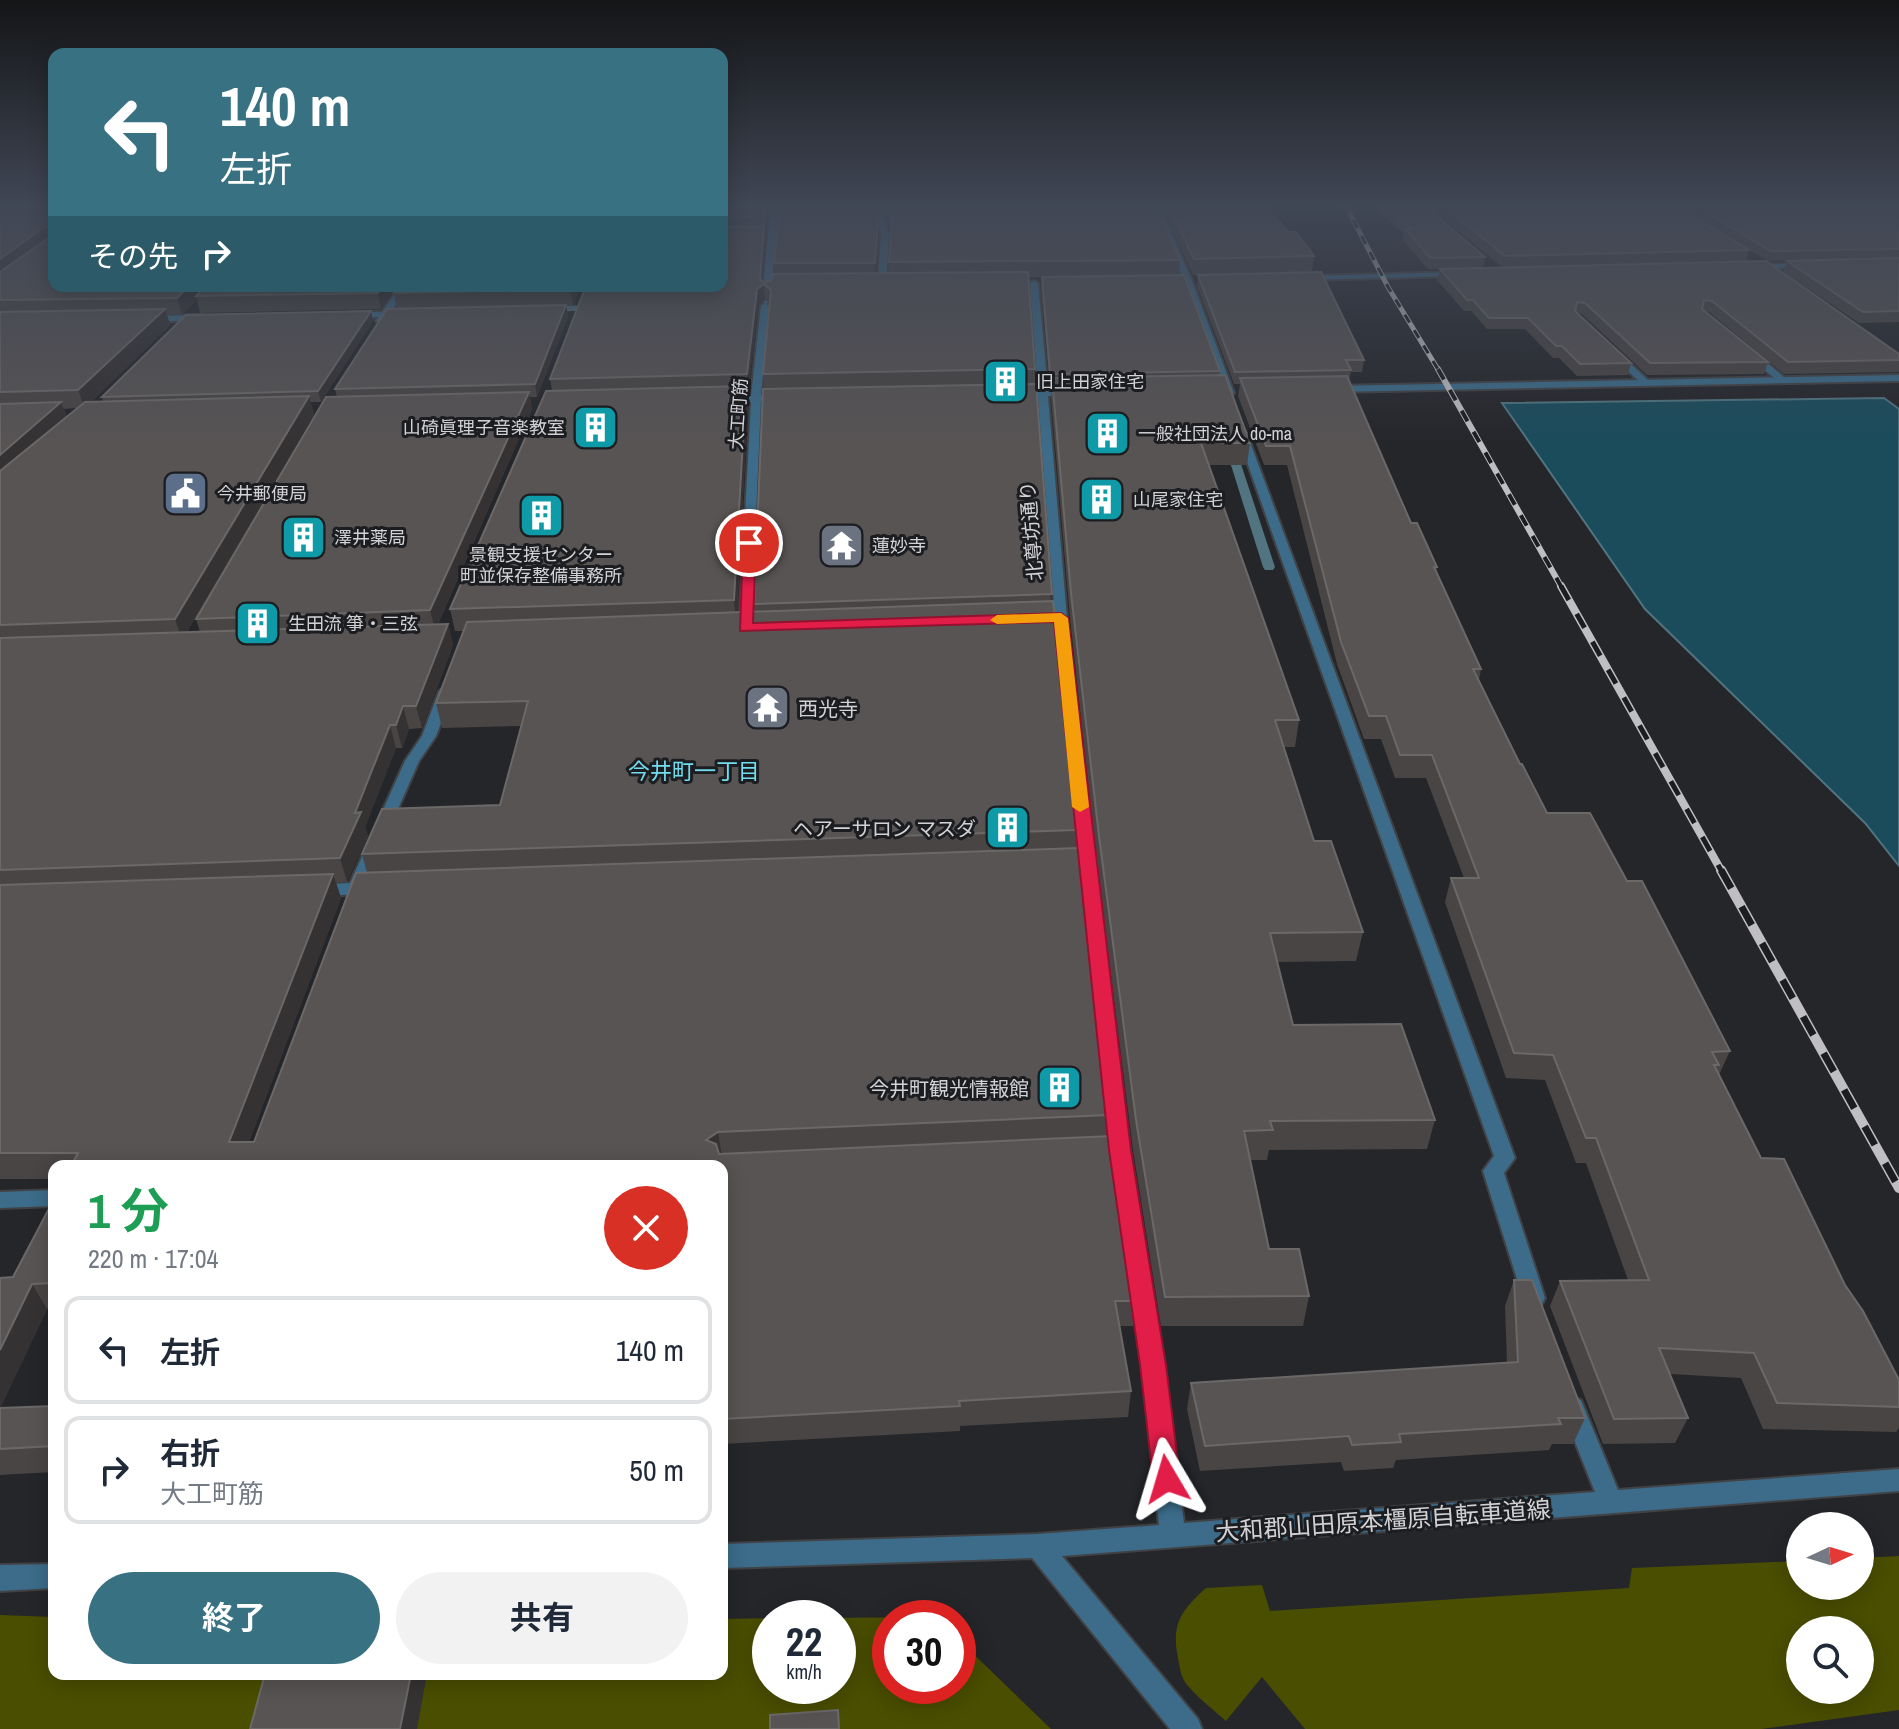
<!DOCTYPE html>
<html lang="ja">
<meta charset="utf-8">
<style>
body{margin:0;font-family:"Archivo Narrow","Noto Sans JP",sans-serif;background:#f2f2f3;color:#1f2937;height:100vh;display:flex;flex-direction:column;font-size:30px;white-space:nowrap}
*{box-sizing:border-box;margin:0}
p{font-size:26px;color:#747a83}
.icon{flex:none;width:44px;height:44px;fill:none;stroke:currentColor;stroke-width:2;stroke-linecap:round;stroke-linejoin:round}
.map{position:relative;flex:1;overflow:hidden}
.details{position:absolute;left:48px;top:1160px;width:680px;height:520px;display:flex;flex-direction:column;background:#fff;border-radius:16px;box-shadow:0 4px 20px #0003}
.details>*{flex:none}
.banner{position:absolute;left:48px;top:48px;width:680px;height:244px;border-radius:16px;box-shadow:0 4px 20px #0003;background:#377182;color:#fff;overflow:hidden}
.needle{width:52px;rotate:86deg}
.controls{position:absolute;left:1786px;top:1512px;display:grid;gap:16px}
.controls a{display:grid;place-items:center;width:88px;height:88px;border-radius:50%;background:#fff;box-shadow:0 4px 20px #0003;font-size:40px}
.speed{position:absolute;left:752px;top:1600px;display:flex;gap:16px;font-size:40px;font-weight:700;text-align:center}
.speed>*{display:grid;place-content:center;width:104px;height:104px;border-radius:50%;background:#fff;box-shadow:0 4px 20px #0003;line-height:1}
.speed small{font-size:20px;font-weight:400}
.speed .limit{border:12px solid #d22;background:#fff;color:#111}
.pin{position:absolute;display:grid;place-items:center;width:68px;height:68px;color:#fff;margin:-34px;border:4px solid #fff;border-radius:50%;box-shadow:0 2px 8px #0007}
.me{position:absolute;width:88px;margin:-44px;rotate:353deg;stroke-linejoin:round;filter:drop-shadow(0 0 6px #0008)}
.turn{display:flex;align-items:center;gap:28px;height:168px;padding:0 40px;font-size:36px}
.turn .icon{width:104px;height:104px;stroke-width:2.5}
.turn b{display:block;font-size:56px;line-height:68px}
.then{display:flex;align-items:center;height:76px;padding:0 40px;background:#0003;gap:16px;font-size:30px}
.round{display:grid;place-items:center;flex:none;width:84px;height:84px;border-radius:42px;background:#f2f2f3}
.overview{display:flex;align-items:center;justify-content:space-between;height:136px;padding:0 40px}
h1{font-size:48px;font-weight:700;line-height:60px;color:#1e9e55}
.button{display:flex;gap:16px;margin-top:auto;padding:16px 40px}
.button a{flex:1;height:92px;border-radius:48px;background:#377182;color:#fff;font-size:32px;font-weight:700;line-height:92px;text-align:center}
.button a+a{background:#f2f2f3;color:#1f2937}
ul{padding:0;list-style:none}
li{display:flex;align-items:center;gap:24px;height:108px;margin:0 16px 12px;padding:0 24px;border:4px solid #e0e1e3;border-radius:16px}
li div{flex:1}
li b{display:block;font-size:30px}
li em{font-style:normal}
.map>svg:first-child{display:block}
.green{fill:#4a4e01;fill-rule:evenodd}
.water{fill:#1a4c5c;stroke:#517480;stroke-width:2}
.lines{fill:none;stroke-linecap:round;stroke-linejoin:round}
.stream{fill:#517480;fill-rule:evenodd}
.lane-casing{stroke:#414245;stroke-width:4}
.street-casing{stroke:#414245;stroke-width:4}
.lane{fill:#3c6c8a;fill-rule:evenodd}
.street{fill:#3c6c8a;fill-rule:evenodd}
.rail-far3-casing{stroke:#bfbfc2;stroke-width:5}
.rail-far2-casing{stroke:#bfbfc2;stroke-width:6}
.rail-far1-casing{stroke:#bfbfc2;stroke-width:8}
.rail-casing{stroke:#bfbfc2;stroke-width:10}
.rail-far3{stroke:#1c1d20;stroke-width:3;stroke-dasharray:9;stroke-linecap:butt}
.rail-far2{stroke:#1c1d20;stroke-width:4;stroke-dasharray:12;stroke-linecap:butt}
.rail-far1{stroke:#1c1d20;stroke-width:5;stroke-dasharray:16;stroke-linecap:butt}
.rail{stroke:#1c1d20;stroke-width:7;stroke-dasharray:21;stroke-linecap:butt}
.wall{fill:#494544;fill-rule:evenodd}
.shaded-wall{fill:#353233}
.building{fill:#585454;stroke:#6b6868;stroke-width:2}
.route{fill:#e11d48;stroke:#92132f;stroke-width:2}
.slow{fill:#f59e0b}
.labels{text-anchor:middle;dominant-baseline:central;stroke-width:6;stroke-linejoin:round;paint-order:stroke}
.far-poi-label{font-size:18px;fill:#d2d2d5;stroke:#1c1d20;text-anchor:start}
.far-street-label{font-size:18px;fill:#d2d2d5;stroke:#1c1d20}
.street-label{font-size:20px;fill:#d2d2d5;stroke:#1c1d20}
.poi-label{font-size:20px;fill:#d2d2d5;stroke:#1c1d20;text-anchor:end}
.neighbourhood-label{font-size:22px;fill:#73dced;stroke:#1c1d20}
.near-street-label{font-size:24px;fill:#d2d2d5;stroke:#1c1d20}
</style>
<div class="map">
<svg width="1899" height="1729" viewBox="0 0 1899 1729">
<rect width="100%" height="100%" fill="#25262a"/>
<g class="green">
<path d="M1899 1556V1710L1761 1729H1305L1262 1677 1226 1721C1214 1710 1200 1700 1189 1687 1181 1679 1180 1669 1178 1658 1171 1625 1181 1610 1206 1588L1262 1585 1270 1611 1629 1588 1632 1568 1800 1561V1586H1860V1558ZM1860 1630V1690H1800V1630Z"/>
<path d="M0 1615 54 1617V1674H722V1619L770 1618V1686H838V1618H814L936 1617 890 1618V1686H958V1639L1051 1729H0Z"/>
</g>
<path class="water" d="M1884 398 1899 409V866L1865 823 1645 609 1502 403Z"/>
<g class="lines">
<g class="stream">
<path d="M599 305 602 306V310L546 312 542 309 546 306Z"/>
<path d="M1230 443 1235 446 1275 567 1273 570H1265L1263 567 1225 446Z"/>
</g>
<defs>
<g id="lane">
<path d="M872 204H880L889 235 886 284 882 286 878 284 881 235Z"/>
<path d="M1447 204H1455L1458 207 1432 213 1443 222V226H1437L1422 212 1449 206Z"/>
<path d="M1747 351H1753L1785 378V382H1779L1747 355Z"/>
<path d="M1613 353H1619L1649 381V385H1643L1613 357Z"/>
</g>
<g id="street">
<path d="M771 204H779L770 301 766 304 762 301Z"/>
<path d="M1151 204H1159L1192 281 1234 393 1232 395 1224 393 1184 281Z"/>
<path d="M1806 263 1809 267 1753 269 1749 267 1753 265Z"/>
<path d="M1458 272 1461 276 1305 280 1301 278 1305 276Z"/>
<path d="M1034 281 1038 283 1048 391 1074 390 1079 393 1074 396H1048L1067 618 1094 864 1130 1150 1164 1365 1184 1523 1595 1492 1561 1407 1565 1400 1573 1397 1581 1400 1618 1490 1899 1469V1491L1062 1556 1198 1719 1202 1729H1170L1032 1558 722 1568V1544L1038 1534 1159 1525 1142 1365 1110 1150 1078 864 1055 618 1038 397H1017L1012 394 1017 391H1038L1030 283Z"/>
<path d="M400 286H408L391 312H407V316L387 317 380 324 376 321 378 317 351 318 347 315 351 312H382Z"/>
<path d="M765 303 769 306 761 395H782L787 398 782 401H761L751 628 745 632 739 628 751 402H729L724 399 729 396H751L761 306Z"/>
<path d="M147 316 204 315 208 318 204 321H144V317Z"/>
<path d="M1899 375V381L1333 392 1328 389 1333 386Z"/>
<path d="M1238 432 1247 434 1515 1158 1504 1173 1545 1298 1542 1304 1534 1307 1526 1304 1523 1298 1483 1171 1494 1156 1237 434Z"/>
<path d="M446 687 453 691 436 736 419 761 366 882 376 883 378 887 376 891C357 895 331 897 311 893L309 889 311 885 350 883 405 761 422 736 439 691Z"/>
<path d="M54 1190V1206L0 1208V1192Z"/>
<path d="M54 1564V1588L0 1591V1565Z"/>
</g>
</defs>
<use href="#lane" class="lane-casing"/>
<use href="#street" class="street-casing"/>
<use href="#lane" class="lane"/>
<use href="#street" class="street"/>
<defs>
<path id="rail-far3" d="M1345 204 1388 287 1439 371"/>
<path id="rail-far2" d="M1438 369 1562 588"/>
<path id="rail-far1" d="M1561 586 1722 872"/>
<path id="rail" d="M1721 870 1899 1188"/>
</defs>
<use href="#rail-far3" class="rail-far3-casing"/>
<use href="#rail-far2" class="rail-far2-casing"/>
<use href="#rail-far1" class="rail-far1-casing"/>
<use href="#rail" class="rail-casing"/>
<use href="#rail-far3" class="rail-far3"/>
<use href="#rail-far2" class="rail-far2"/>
<use href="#rail-far1" class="rail-far1"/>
<use href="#rail" class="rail"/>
</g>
<g class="wall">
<path d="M0 204H54V286H580L573 305H566L568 317 537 397H530L532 409 438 624H448L453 645 422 728 409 729 402 748H396L365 827 368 836 347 882H336L341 898 249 1142H254L367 873 362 854 500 805 521 726 442 728 436 703 464 631H455L450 609 552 390 550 379 722 286V204H768L766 231H764L763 282 771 281 775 274 774 263 878 220 876 273H889L891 231 881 204H1155L1180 260 1179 275 1220 371V375L1250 443 1247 465H1209L1299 720 1295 747H1283L1314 841 1363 932 1356 961 1277 962 1293 1025 1435 1120 1427 1149 1269 1150 1267 1160H1250L1269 1249 1309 1296 1303 1326H1161L1133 1150 1097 864 1070 618 1051 399 1052 387H1050L1041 288 1042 277H1028L1051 601 1076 830 1075 848 1108 1115 1106 1136 1136 1301 1133 1326H1119L1131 1391 1128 1417 960 1426V1431L722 1444V1166H54V1179H0ZM398 286 394 293 397 309 335 389 337 397 196 619 200 632H187L314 414 310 402H321L373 321 371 311 102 397 103 401 91 402 170 325 167 314H182L197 300 200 313 381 309ZM765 300 770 304 763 374 764 389 754 604V612H737L748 404 747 392H748L758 306ZM77 408 67 417 64 409Z"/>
<path d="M1160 204H1262L1314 256 1312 272 1193 275Z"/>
<path d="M1380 204H1440L1428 209 1485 257 1483 268 1428 269 1403 240 1404 234 1380 213 1382 206Z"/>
<path d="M1440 204 1749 250 1746 261 1502 267 1439 215Z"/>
<path d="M1684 204H1899V322L1859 323 1783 272 1787 261 1813 260 1768 261 1683 210Z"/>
<path d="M1766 261 1899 354V372L1784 374 1709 312 1705 311 1768 362 1764 374 1647 375 1582 314 1577 313 1631 363 1628 375 1577 376 1559 358H1553L1525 329H1487L1471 311H1464L1437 280 1440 269Z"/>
<path d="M1198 275 1364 360 1362 372H1351L1349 381 1411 523 1437 567 1436 572 1481 669 1479 680 1520 764 1547 813 1627 881 1730 1051 1719 1075 1761 1158 1845 1285 1899 1380V1428L1896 1432 1763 1429 1741 1378 1670 1374 1688 1418 1675 1443 1603 1444 1550 1306 1560 1281 1628 1280 1586 1163H1576L1545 1080 1506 1078 1445 902 1451 878H1464L1426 778H1395L1381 739H1364L1337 664 1287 465H1264L1238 396 1240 384H1234L1197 286Z"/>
<path d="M54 1199V1309H47L0 1408 54 1406V1472L0 1475V1278L13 1277Z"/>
<path d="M1514 1280 1585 1418 1573 1444H1552L1549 1450 1396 1460 1393 1468 1344 1471 1341 1462 1200 1471 1187 1409 1191 1383 1507 1363 1505 1306Z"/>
</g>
<g class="shaded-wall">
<path d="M766 204H768L766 231 765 216Z"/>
<path d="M1421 204H1440L1419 212Z"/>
<path d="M878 220V235L875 278V263Z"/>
<path d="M764 226 765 241 762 286 764 284 765 300 758 306 748 392 747 374 757 289 760 279Z"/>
<path d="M44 227 49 242 0 279V259Z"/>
<path d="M189 286H211L196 296 197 300 182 314 177 298Z"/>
<path d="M383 286H398L381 309 378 293Z"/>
<path d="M572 286H580L573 305 570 289Z"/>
<path d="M566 305 568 317 537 397 535 384Z"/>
<path d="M165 309 170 325 85 408 78 390Z"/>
<path d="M371 311 373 321 321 402 318 391Z"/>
<path d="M746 386 748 404 736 622 734 600Z"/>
<path d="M529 392 532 409 435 630 430 610Z"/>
<path d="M309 396 314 414 182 640 175 619Z"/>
<path d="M61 402 68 420 0 481V455Z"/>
<path d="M448 624 453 645 422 728 416 706Z"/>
<path d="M403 706 409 729 402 748 396 725Z"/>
<path d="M390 725 396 748 365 827 368 836 347 882 340 858 355 813Z"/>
<path d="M333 874 341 898 240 1166 229 1142Z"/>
<path d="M718 1132 722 1157 706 1140Z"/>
<path d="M32 1284 47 1309 0 1409V1350Z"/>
<path d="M411 1674H427L417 1729H400Z"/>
</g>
<g class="building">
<path d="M0 204H54V286H189L177 298 0 300V272L50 237 51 227H44L0 259Z"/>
<path d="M722 204H766L765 216 722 218Z"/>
<path d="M780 204H873L878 220 875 263H774Z"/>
<path d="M886 204H1155L1180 260 889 262 892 219Z"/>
<path d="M1168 204H1262L1289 232H1296L1314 256 1194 259Z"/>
<path d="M1383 204H1423L1485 257 1430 258 1405 229H1411Z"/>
<path d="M1440 204H1672L1749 250 1505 256Z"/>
<path d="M1692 204H1899V249L1771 251Z"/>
<path d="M764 226 760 279 763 282 771 281 773 274 1028 272 1035 369 763 374 771 290 764 284 757 289 747 374 550 379 586 286H722V227Z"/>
<path d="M1899 258V311L1863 312 1787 261Z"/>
<path d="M1766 261 1899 354V360L1788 362 1712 301 1704 300 1702 309 1768 362 1650 363 1585 303 1577 302 1575 311 1631 363 1580 364 1562 346H1556L1528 318H1489L1473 300H1467L1440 269Z"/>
<path d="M1321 272 1364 360H1346L1351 370 1235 372 1198 275Z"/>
<path d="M1184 275 1220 371 1050 374 1042 277Z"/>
<path d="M206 286H383L378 293 196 296Z"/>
<path d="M398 286H572L570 289 394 293Z"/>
<path d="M566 305 535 384 335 389 387 309Z"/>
<path d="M165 309 78 390 0 392V312Z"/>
<path d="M371 311 318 391 102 397 186 315Z"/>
<path d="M1225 375 1250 443H1201L1299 720H1275L1314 841H1331L1363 932 1270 933 1293 1025 1401 1024 1435 1120 1270 1121 1273 1130 1244 1131 1269 1249H1299L1309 1296 1165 1297 1136 1120 1099 836 1071 593 1052 378Z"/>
<path d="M1347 376 1411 523H1417L1437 567H1434L1481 669H1473L1520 764H1522L1547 813H1590L1627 881H1642L1730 1051 1712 1052 1719 1065H1714L1761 1158 1784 1159 1845 1285 1863 1311 1899 1380V1407L1777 1403 1754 1353 1659 1348 1688 1418 1614 1419 1560 1281 1649 1280 1596 1138H1586L1553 1055 1514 1053 1451 878H1479L1432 755H1400L1386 716H1369L1341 642 1290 446H1266L1240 378Z"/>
<path d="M1036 384 1052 594 754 604 763 389Z"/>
<path d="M746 386 734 600 450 609 546 391Z"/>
<path d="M529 392 430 610 196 619 326 397Z"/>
<path d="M309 396 175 619 0 625V471L85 402Z"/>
<path d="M61 402 0 455V404Z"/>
<path d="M1053 601 1076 830 362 854 382 809 500 805 528 701 436 703 467 622Z"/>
<path d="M448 624 416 706H403L396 725H390L355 813 361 812 340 858 0 870V638Z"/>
<path d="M1078 848 1108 1115 718 1132 706 1140 716 1144 719 1154 1111 1136 1136 1301H1115L1131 1391 959 1401 960 1406 722 1419V1166H71L78 1153H0V885L333 874 229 1142H254L356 873Z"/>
<path d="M54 1199V1283L32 1284 0 1350V1278L13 1277Z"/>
<path d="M1514 1280H1532L1585 1418H1558L1561 1424 1399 1434 1401 1442 1352 1445 1349 1436 1205 1446 1191 1383 1518 1362Z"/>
<path d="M54 1406V1446L0 1449V1408Z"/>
<path d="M265 1674H411L400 1729H250Z"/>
<path d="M838 1710 839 1729H770V1715Z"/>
</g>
<linearGradient id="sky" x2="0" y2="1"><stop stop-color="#141517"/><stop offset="0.46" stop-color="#404755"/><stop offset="1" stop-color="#404755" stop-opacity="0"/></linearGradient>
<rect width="1899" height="446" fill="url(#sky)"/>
<path class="route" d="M749 539 756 543 753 623 1061 613 1068 618 1131 1150 1166 1365 1180 1479 1176 1488 1167 1492 1157 1488 1153 1479 1140 1365 1109 1150 1054 622 740 631 743 543Z"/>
<path class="slow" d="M1061 613 1068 618 1089 807 1080 812 1072 807 1054 622 997 624 990 620 997 615Z"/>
<defs>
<symbol id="building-square" viewBox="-11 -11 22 22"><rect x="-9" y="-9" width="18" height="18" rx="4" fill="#0f9aa8" stroke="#1c1d20"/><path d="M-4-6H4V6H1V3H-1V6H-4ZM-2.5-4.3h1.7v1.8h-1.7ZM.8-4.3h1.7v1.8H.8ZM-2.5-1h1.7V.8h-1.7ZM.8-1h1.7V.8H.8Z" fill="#fff"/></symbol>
<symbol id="civic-square" viewBox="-11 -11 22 22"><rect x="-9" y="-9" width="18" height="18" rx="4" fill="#5c6f8a" stroke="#1c1d20"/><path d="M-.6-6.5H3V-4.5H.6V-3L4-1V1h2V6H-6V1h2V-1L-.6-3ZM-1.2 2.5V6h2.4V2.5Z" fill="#fff"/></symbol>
<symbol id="temple-square" viewBox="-11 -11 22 22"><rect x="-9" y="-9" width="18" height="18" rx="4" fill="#6b7280" stroke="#1c1d20"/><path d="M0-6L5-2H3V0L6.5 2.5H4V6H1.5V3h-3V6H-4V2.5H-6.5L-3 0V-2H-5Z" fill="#fff"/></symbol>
</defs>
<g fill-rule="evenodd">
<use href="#building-square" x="980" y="356" width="51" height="51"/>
<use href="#building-square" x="570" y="402" width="51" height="51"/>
<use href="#building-square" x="1082" y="408" width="51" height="51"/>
<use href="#civic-square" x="160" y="468" width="51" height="51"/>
<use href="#building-square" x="1076" y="474" width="51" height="51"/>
<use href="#building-square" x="516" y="490" width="51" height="51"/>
<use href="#building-square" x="278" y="512" width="51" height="51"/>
<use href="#temple-square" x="816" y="520" width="51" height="51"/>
<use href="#building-square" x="232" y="598" width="51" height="51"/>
<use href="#temple-square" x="742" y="682" width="51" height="51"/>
<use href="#building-square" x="982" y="802" width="51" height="51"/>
<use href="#building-square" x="1034" y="1062" width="51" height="51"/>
</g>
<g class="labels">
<g class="far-poi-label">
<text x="1036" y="381">旧上田家住宅</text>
<text x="565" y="427" text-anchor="end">山碕眞理子音楽教室</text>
<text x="1138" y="433">一般社団法人 do-ma</text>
<text x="217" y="493">今井郵便局</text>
<text x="1133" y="499">山尾家住宅</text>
<text x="334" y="537">澤井薬局</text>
<text x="872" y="545">蓮妙寺</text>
<text x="541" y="554" text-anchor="middle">景観支援センター<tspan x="541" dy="21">町並保存整備事務所</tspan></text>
<text x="288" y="623">生田流 箏・三弦</text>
</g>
<g class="far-street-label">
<text transform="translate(738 414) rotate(-86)">大工町筋</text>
</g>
<g class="street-label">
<text transform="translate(1031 531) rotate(-95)">北尊坊通り</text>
</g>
<g class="poi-label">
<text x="798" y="708" text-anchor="start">西光寺</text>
<text x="976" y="828">ヘアーサロン マスダ</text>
<text x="1029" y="1088">今井町観光情報館</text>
</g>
<g class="neighbourhood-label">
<text x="694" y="771">今井町一丁目</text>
</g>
<g class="near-street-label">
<text transform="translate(1383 1520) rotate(-4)">大和郡山田原本橿原自転車道線</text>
</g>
</g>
</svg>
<div class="controls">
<a><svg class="needle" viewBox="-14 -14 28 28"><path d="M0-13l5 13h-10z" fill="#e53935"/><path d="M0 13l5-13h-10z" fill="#747a83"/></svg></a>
<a><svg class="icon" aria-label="search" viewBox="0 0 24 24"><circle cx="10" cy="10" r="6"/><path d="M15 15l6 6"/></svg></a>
</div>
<div class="speed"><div>22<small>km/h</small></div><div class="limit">30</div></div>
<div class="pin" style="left:749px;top:543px;background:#d93025"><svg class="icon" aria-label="arrive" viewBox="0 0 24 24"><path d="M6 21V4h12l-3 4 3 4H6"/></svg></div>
<svg class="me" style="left:1167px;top:1479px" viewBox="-20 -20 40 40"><path d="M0-17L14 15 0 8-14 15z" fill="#e11d48" stroke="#fff" stroke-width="4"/></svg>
<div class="banner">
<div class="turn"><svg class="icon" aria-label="left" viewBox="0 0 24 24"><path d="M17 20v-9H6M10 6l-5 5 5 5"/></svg><div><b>140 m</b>左折</div></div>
<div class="then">その先<svg class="icon" aria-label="right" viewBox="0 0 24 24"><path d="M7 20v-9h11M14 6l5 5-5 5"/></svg></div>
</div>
<section class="details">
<div class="overview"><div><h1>1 分</h1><p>220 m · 17:04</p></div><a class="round" style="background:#d93025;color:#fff"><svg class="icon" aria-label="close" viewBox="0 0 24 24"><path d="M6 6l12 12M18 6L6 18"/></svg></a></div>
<ul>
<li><svg class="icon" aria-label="left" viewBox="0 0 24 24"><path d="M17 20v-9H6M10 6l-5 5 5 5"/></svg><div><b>左折</b></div><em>140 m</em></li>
<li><svg class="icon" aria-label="right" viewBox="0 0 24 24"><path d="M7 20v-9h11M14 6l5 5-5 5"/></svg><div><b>右折</b><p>大工町筋</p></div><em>50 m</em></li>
</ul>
<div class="button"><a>終了</a><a>共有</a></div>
</section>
</div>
